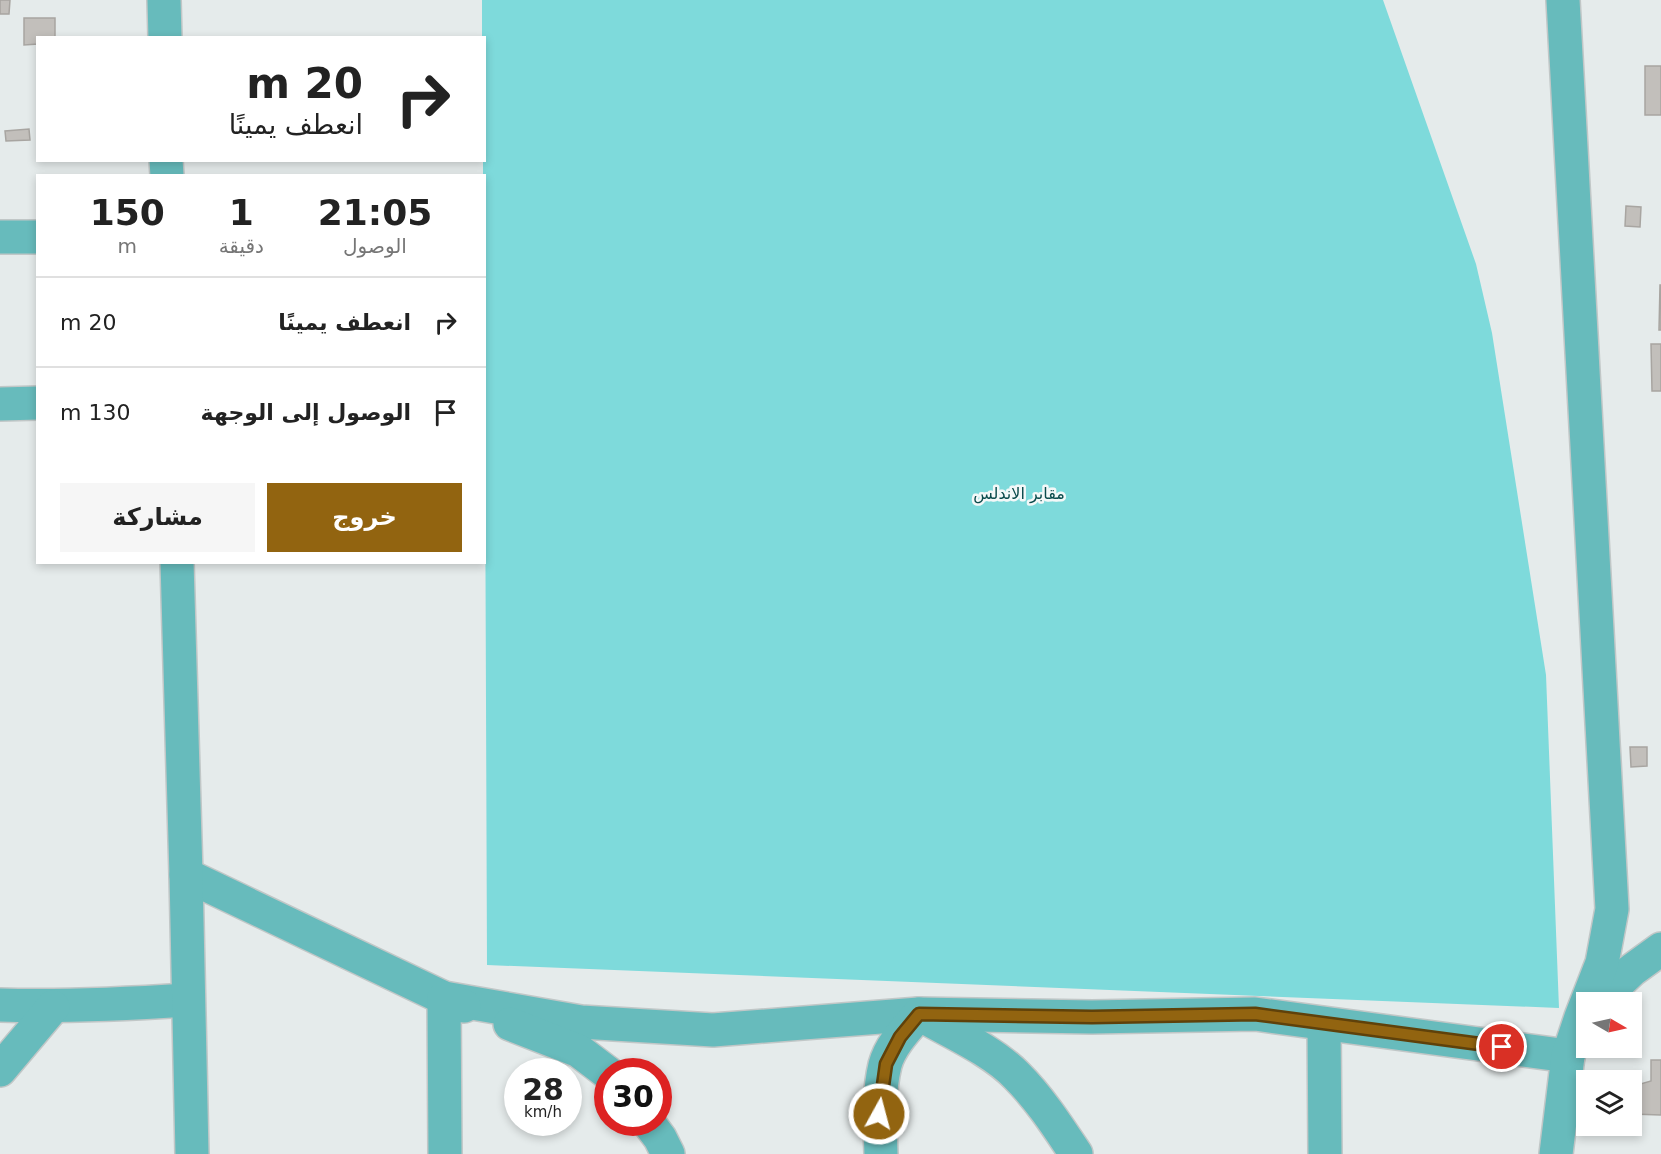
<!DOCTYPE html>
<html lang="ar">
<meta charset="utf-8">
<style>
body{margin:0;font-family:"DejaVu Sans",Vazirmatn,sans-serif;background:#f6f6f6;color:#222;direction:rtl;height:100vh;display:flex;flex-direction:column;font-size:22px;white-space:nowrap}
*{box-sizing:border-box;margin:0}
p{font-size:20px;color:#767676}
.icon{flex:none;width:33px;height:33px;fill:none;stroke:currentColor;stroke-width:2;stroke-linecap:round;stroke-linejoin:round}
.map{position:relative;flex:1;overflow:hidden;direction:ltr}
.panel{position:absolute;left:36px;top:174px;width:450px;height:390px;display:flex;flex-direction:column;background:#fff;border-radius:0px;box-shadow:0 3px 9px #0003;direction:rtl}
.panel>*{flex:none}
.top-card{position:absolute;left:36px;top:36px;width:450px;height:126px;border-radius:0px;box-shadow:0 3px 9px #0003;direction:rtl;background:#fff;color:#222;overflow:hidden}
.needle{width:39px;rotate:99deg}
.controls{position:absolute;left:1576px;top:992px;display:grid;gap:12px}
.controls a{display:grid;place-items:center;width:66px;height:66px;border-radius:0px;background:#fff;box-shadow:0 3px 9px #0003;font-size:30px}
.speed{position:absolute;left:504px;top:1058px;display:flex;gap:12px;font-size:30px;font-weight:700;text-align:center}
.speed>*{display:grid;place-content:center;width:78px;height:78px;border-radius:50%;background:#fff;box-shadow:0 3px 9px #0003;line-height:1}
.speed small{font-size:15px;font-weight:400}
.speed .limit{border:9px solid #d22;background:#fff;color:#111}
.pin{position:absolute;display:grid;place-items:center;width:51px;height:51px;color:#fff;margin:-26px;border:3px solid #fff;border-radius:50%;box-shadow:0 2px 6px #0007}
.me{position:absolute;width:66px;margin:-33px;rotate:7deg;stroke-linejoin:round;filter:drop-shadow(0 0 4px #0008)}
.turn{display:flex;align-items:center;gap:21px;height:126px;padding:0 24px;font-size:27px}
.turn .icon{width:78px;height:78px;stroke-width:2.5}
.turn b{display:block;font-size:42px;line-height:51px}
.eta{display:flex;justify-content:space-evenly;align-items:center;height:102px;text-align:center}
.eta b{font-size:36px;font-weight:800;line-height:42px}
.cta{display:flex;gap:12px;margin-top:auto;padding:12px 24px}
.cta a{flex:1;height:69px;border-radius:0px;background:#926410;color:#fff;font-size:24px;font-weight:800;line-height:69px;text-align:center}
.cta a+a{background:#f6f6f6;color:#222}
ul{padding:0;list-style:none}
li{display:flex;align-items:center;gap:18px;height:90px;padding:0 24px;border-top:2px solid #e0e0e0}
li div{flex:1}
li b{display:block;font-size:22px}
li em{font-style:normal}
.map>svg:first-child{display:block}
.green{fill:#7edadb}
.building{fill:#c2bfbb;stroke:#a8a5a1;stroke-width:1.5}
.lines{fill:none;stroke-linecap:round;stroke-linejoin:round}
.minor-casing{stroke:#c1c7c7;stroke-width:36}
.tertiary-casing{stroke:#c1c7c7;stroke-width:36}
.minor{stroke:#67bbbc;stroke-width:33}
.tertiary{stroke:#67bbbc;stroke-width:33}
.route-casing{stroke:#5f410a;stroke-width:15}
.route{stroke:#926410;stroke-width:10}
.labels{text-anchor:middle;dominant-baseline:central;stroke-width:5;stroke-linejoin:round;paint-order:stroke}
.park-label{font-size:16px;fill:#0a4b4c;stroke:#f3f8f8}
</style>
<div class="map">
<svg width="1661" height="1154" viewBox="0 0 1661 1154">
<rect width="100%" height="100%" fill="#e5ebeb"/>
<path class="green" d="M482 0H1383L1476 264 1492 333 1546 675 1559 1008 487 965 484 176 483 175V161L484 160V38L482 37Z"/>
<g class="building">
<path d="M0 0H10L9 14H0Z"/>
<path d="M24 18H55V38H38V44L24 45Z"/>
<rect x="1645" y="66" width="16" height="49"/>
<path d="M29 129 30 140 6 141 5 131Z"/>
<path d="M1626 206 1641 207 1640 227 1625 226Z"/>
<path d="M1660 285H1661V330H1659Z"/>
<path d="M1651 344H1661V391H1652Z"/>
<path d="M1630 747H1647V766L1631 767Z"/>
<path d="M1651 1060H1661V1115L1632 1114V1093H1637V1085L1651 1081Z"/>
</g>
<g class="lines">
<defs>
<g id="minor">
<path d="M0 237H38"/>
<path d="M0 404 38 403"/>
<path d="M186 875 444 998 581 1022 713 1030 919 1014 1092 1017 1255 1014 1568 1056"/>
<path d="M1598 1002 1632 970 1661 949"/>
<path d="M0 1005C63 1007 125 1004 188 1000"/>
<path d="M510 1024 579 1051 608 1073"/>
<path d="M1324 1024 1325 1154"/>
<path d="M0 1070 53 1007"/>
<path d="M648 1122 660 1138 668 1154"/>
<path d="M445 1154 444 998 464 1006"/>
<path d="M881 1154C880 1125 878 1094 885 1065 890 1046 906 1029 919 1014 950 1032 992 1050 1017 1076 1040 1099 1058 1127 1076 1154"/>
<path d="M1556 1154 1568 1056 1581 1017 1602 963 1612 909 1563 0"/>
</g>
<g id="tertiary">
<path d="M164 0 165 38"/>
<path d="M166 160 167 176"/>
<path d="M177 562 186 875 192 1154"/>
</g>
</defs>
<use href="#minor" class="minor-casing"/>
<use href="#tertiary" class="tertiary-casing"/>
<use href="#minor" class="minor"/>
<use href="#tertiary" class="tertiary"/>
</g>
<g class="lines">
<defs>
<path id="route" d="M879 1114 886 1064 900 1037 919 1014 1092 1017 1255 1014 1502 1047"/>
</defs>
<use href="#route" class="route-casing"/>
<use href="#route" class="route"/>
</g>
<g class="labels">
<g class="park-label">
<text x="1019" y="493">مقابر الاندلس</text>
</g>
</g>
</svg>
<div class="controls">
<a><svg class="needle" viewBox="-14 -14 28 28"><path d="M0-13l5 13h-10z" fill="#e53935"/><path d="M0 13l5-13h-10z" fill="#767676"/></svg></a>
<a><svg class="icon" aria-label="layers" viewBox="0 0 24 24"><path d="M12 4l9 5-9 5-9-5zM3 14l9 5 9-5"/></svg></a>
</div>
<div class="speed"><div>28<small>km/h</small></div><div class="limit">30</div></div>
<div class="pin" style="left:1502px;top:1047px;background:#d93025"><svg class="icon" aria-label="arrive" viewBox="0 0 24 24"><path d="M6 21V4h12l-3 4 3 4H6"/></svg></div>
<svg class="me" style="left:879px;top:1114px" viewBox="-20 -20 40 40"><circle r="17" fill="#926410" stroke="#fff" stroke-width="3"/><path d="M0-11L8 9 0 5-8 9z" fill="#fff"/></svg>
<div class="top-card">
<div class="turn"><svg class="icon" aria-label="right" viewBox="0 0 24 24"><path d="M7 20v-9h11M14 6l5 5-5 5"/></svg><div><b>20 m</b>انعطف يمينًا</div></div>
</div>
<section class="panel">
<div class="eta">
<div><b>21:05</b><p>الوصول</p></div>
<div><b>1</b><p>دقيقة</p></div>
<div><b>150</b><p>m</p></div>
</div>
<ul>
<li><svg class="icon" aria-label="right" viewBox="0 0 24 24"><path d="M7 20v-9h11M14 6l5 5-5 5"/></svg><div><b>انعطف يمينًا</b></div><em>20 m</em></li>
<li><svg class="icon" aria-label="arrive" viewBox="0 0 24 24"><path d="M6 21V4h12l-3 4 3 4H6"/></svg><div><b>الوصول إلى الوجهة</b></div><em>130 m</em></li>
</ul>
<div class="cta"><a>خروج</a><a>مشاركة</a></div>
</section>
</div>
